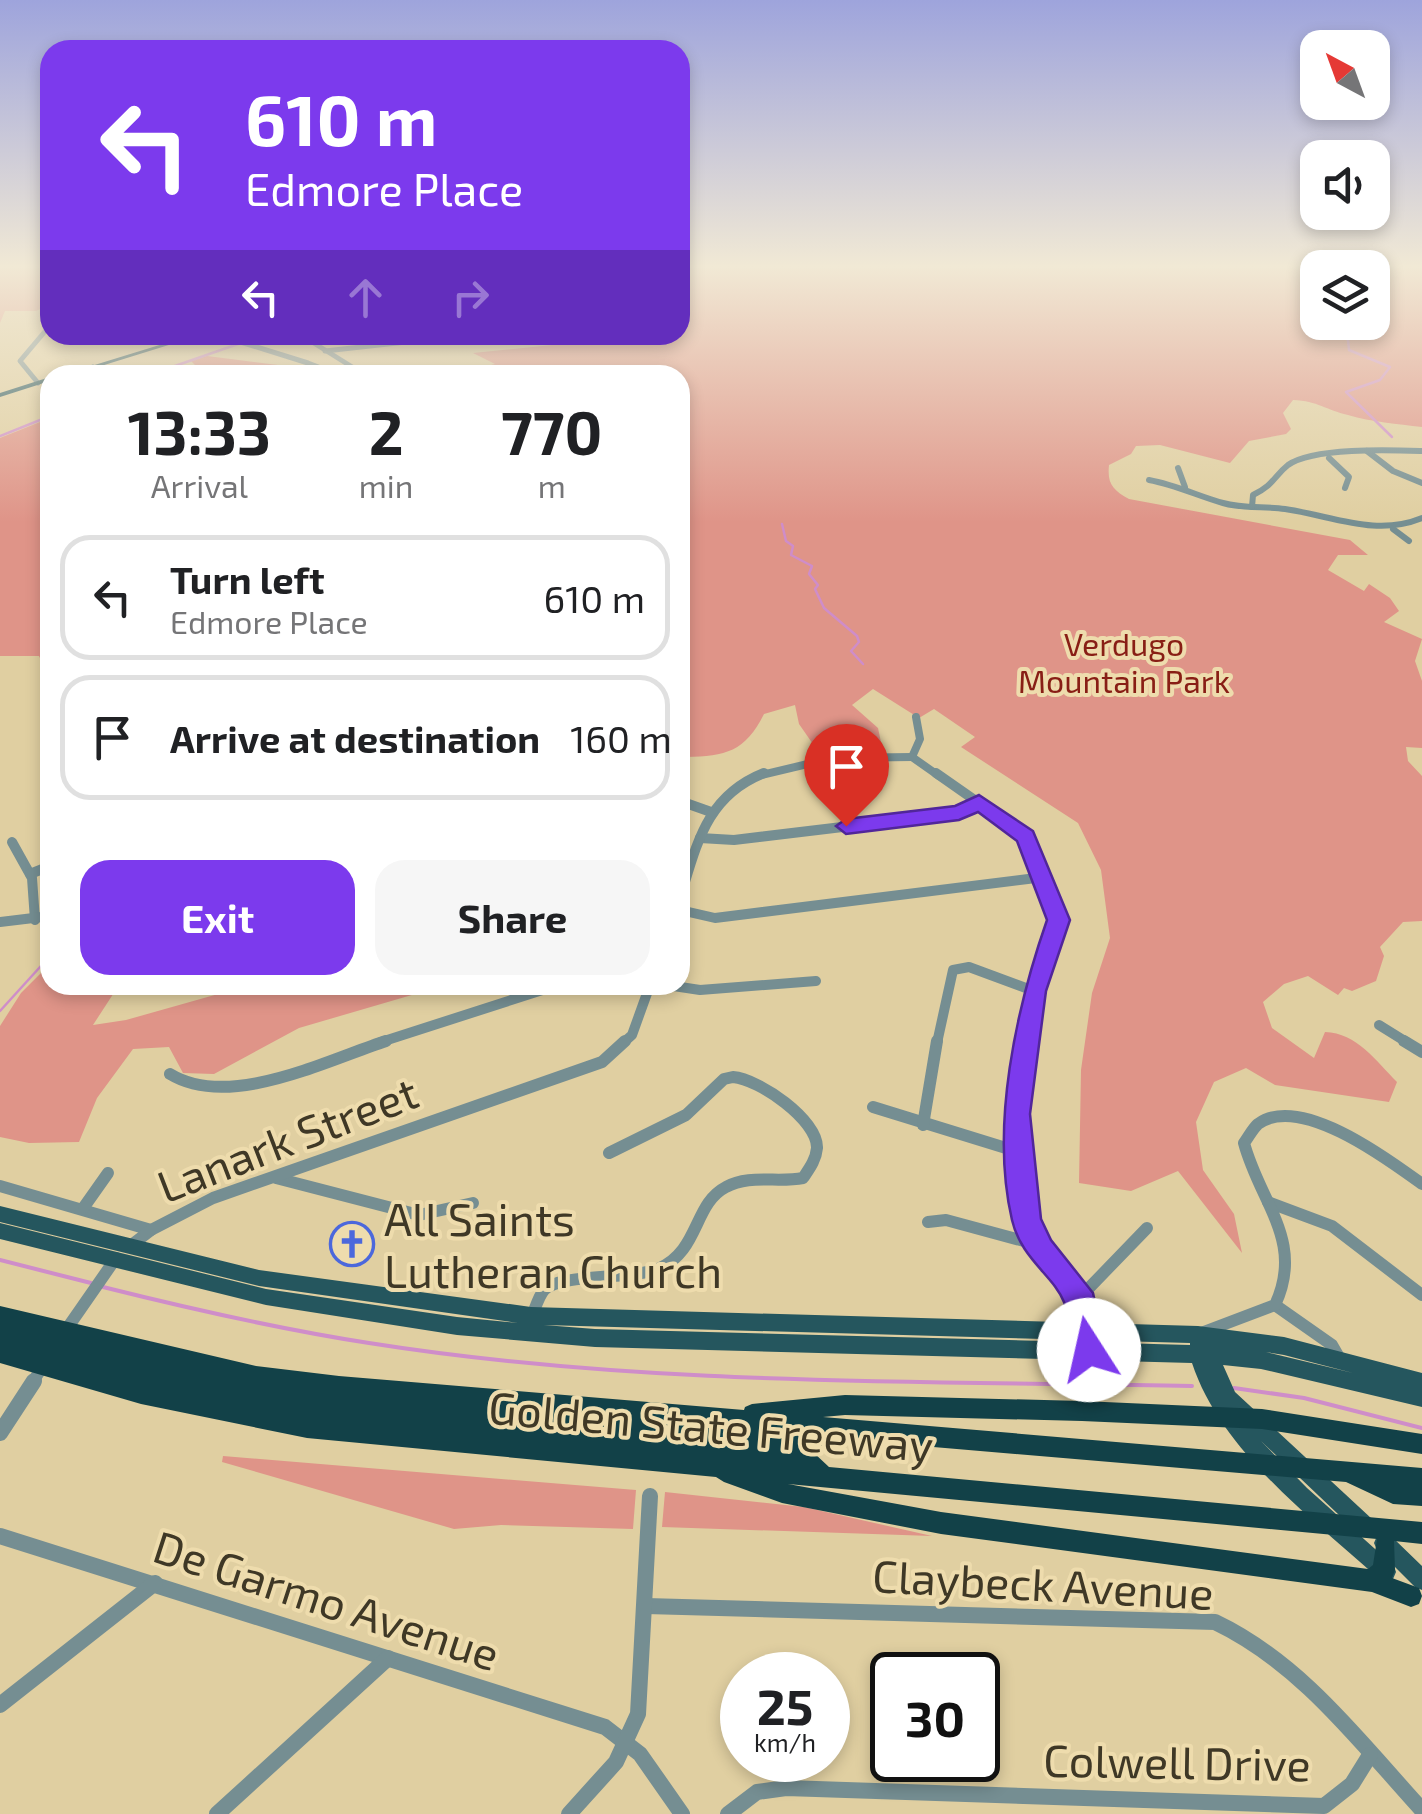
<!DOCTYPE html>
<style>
body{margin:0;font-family:"Exo 2",sans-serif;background:#f6f6f6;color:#202124;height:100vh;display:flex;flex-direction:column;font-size:38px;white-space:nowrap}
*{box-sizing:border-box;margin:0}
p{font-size:32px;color:#757577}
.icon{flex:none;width:55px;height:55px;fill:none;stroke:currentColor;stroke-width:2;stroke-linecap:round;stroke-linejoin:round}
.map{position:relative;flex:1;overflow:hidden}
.side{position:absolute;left:40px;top:365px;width:650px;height:630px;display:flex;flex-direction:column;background:#fff;border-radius:30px;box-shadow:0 5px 15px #0003}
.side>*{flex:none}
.top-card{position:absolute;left:40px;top:40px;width:650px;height:305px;border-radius:30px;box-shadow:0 5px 15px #0003;background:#7c3aed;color:#fff;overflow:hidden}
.needle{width:65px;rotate:319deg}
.controls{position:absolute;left:1300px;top:30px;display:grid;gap:20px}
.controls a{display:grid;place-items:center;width:90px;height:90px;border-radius:20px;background:#fff;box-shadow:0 5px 15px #0003;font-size:50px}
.speed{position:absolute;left:720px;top:1652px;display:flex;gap:20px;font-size:50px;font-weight:700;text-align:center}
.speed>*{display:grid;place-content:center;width:130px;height:130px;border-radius:50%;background:#fff;box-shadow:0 5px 15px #0003;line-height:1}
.speed small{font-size:25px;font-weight:400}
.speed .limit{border:5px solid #111;border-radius:15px;background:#fff;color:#111}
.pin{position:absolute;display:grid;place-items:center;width:85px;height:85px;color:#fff;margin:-102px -42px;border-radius:50% 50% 50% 0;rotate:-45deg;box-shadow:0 0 10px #0007}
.pin .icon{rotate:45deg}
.me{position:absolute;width:110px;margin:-55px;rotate:350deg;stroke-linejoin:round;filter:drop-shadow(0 0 8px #0008)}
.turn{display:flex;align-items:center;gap:35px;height:210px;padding:0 40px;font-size:45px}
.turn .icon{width:130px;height:130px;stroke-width:2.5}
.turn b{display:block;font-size:70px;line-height:85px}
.lanes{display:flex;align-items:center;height:95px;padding:0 40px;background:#0003;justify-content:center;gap:50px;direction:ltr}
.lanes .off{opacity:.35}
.eta{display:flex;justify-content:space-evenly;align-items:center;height:170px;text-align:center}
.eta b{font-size:60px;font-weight:700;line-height:70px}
.cta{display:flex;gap:20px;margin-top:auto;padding:20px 40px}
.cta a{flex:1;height:115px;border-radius:30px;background:#7c3aed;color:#fff;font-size:40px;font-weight:700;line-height:115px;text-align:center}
.cta a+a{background:#f6f6f6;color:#202124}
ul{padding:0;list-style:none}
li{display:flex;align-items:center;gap:30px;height:125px;margin:0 20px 15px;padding:0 20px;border:5px solid #e0e0e0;border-radius:30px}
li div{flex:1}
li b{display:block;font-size:38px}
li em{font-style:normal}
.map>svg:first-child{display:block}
.green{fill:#df9488}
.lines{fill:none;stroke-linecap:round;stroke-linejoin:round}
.stream-far1{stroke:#cf8dc9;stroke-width:2.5}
.stream{stroke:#cf8dc9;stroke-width:4}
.minor-far5{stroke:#758e92;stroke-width:5}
.minor-far4{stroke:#758e92;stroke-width:6}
.minor-far3{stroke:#758e92;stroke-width:8}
.minor-far2{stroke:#758e92;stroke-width:10}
.minor-far1{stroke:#758e92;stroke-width:12}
.minor{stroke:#758e92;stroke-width:16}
.major{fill:#25565e;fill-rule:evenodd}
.highway{fill:#124148;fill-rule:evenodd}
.route{fill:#7c3aed;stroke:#51269a;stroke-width:2.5}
.labels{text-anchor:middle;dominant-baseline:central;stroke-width:8;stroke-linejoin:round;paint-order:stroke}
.far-park-label{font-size:32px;fill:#881e15;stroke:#eedcad}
.near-street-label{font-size:45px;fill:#3f3826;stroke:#eedcad}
.near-poi-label{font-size:45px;fill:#3f3826;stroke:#eedcad;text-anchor:start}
</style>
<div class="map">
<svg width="1422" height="1814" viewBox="0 0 1422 1814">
<rect width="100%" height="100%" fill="#e0cfa1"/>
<g class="green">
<path d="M0 268H50V304L36 311H5L0 323Z"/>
<path d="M680 268H1317L1318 322H1372L1373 268H1422V427C1397 424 1372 422 1348 415 1326 410 1318 401 1293 400L1283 413 1291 429 1286 434 1249 441 1230 463 1160 445 1136 446 1131 454 1109 465C1107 484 1113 490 1129 499L1350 540 1368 555H1338L1328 570 1364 591 1369 584 1390 598 1399 611 1384 622 1422 639 1415 661 1422 681V748L1406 747 1408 761 1422 776V921L1403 922 1380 947 1384 956 1376 981 1352 991 1344 988 1338 995 1308 976 1284 984 1263 1002 1272 1028 1314 1058 1325 1032C1357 1033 1376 1061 1397 1082L1389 1102 1275 1085 1246 1068 1214 1082 1196 1122 1203 1170 1234 1214 1242 1253 1178 1171 1131 1191 1079 1183 1081 1070 1092 993 1110 938 1101 870 1078 823 961 747 975 737 934 709 919 718 873 689 852 705 878 728 882 747H815L799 724 795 705 764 714C745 752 726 756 686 757L680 729V375H452L495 364 473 353 582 342 599 335H680Z"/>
<path d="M207 356 278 365 293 375H205L191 361Z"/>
<path d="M50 418V678L39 656H0V438Z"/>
<path d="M50 964V985H119L93 1025 126 1020 250 985H446L299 1028 214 1074 183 1073 169 1047 133 1049 97 1098 79 1142 29 1143 0 1137V1026L21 993Z"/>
<path d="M223 1456 636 1490 633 1529 501 1525 454 1529 222 1462Z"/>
<path d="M665 1492 804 1507 932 1536 662 1527Z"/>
</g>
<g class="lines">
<g class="stream-far1">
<path d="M1326 322 1348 340 1349 350 1390 367 1380 380 1346 392 1392 437"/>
<path d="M246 340 258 335"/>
<path d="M149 375 238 344"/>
<path d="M0 436 50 416"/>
<path d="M782 524 786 541 793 546 791 555 812 566 809 574 818 585 815 589 824 608 857 636 859 642 851 651 863 664"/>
<path d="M0 1011 50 956"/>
</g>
<g class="stream">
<path d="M0 1260 91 1283"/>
<path d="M103 1287C191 1309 279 1329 369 1343 640 1386 918 1381 1192 1386"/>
<path d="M1234 1388 1304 1398 1422 1428"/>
</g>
<g class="minor-far5">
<path d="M218 335 308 363 321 368 322 375"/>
<path d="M301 335 357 370 412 375"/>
<path d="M325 351 469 335"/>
<path d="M93 367 102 375"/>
<path d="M38 383 20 361 47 329"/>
</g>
<g class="minor-far4">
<path d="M1367 451 1393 471 1422 483"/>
<path d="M1329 458 1349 477 1345 488"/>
<path d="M1178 468 1185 487"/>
<path d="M1149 480C1176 485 1198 496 1223 503 1243 509 1265 506 1285 509 1333 516 1376 537 1422 518"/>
<path d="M1252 507 1253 495C1275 484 1273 477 1288 465 1313 447 1392 450 1422 451"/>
<path d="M1393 529 1409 541"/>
</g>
<g class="minor-far3">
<path d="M916 717 920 739 912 757 939 776"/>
<path d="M757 776 833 758 912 757"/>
</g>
<g class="minor-far2">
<path d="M936 773 1026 836 1059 920 1035 991 1025 1043"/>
<path d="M680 801 711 812"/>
<path d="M700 838 734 840 959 813 979 803"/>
<path d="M12 842 32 878 35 920"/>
<path d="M30 874 50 866"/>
<path d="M680 898C697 844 706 796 764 773"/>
<path d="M680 910 715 918 1044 877"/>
<path d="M0 922 50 916"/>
<path d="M667 985 700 990 816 981"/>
<path d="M1379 1025 1408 1043"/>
<path d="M378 1043 558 985"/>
<path d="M623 1043 632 1035 650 985"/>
<path d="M937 1043 953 970 969 967 1034 991"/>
</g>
<g class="minor-far1">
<path d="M1025 1041 1017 1121 1023 1203 1036 1244 1078 1294 1086 1334"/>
<path d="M1404 1041 1422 1052"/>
<path d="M170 1074C229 1110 325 1061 386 1041"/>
<path d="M873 1107 1019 1152"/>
<path d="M923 1125 937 1041"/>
<path d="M276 1178 419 1215 473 1203"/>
<path d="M0 1186 151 1230"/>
<path d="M1268 1202 1332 1226 1422 1295"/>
<path d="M84 1207 108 1173"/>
<path d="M928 1222 946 1220 1035 1244"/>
<path d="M129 1247 151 1230 213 1198 602 1062 625 1041"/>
<path d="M1078 1293 1088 1289 1147 1228"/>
<path d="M1275 1305 1332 1345 1343 1364"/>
<path d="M531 1318C535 1310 538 1297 544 1290 561 1273 631 1280 658 1269 700 1251 693 1204 726 1187 749 1174 778 1183 803 1178 809 1169 816 1160 817 1148 818 1120 759 1079 733 1077L724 1079 686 1115 609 1153"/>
<path d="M66 1330 116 1258"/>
<path d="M1201 1333 1275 1305C1305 1241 1260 1203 1244 1143 1248 1138 1253 1128 1258 1124 1300 1093 1389 1160 1422 1184"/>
<path d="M32 1383 43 1366"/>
</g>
<g class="minor">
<path d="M0 1433 34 1381"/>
<path d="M0 1536 605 1727 640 1754 682 1814"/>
<path d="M646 1606 1215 1622C1301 1663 1359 1741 1422 1810"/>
<path d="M0 1705 155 1583"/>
<path d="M217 1814 388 1658"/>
<path d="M569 1814 616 1762 638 1714 650 1496"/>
<path d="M728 1814 757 1792 786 1788 1324 1806 1352 1784 1370 1755"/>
</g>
<g class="major">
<path d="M192 335H201L72 375H62Z"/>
<path d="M50 377V381L0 397V393Z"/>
<path d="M0 1206 259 1270 531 1307 1198 1326 1284 1337 1422 1373V1407L1261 1369 1223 1365 1235 1392 1372 1519 1375 1526 1372 1533 1365 1536 1358 1533 1261 1441 1307 1488 1384 1557 1377 1550 1374 1543 1377 1536 1384 1533 1391 1536 1422 1566V1590L1415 1587 1394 1566 1396 1572 1393 1579 1386 1582 1379 1579C1312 1518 1221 1451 1192 1363L595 1347 457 1335 266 1305 0 1239V1223L266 1289 457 1317 518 1323 259 1286 0 1222ZM544 1325 1190 1343V1345L595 1329ZM1266 1352 1284 1355 1353 1373Z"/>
</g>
<path class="highway" d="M0 1306 256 1366 339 1376 744 1410 745 1407 752 1404 845 1395 1082 1401 1262 1409 1422 1434V1454L1262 1429 1082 1421 845 1415 823 1417 1422 1468V1506L1393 1504 1346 1482 840 1439 814 1453 829 1467 1422 1522V1544L1394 1541 1395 1570 1392 1578 1419 1588 1422 1596 1419 1604 1411 1607 1372 1592 941 1534 782 1503 724 1482 716 1477 307 1438 141 1404 0 1363ZM788 1484 1377 1539 1373 1565 1368 1569 941 1512Z"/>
</g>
<linearGradient id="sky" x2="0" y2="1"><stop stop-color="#9ea4dc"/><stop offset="0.51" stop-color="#f1e9d5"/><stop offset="1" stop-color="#f1e9d5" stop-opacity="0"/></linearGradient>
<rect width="1422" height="522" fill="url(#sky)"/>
<path class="route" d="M979 795 1033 831 1070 920 1046 991 1030 1114 1041 1219 1051 1240 1093 1293 1105 1350 1100 1362 1089 1366 1078 1362C1070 1343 1071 1321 1064 1302 1054 1276 1021 1259 1012 1220 990 1126 1016 1009 1047 920L1017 841 978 812 959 820 846 834 836 826 846 819 955 806Z"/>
<defs>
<symbol id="church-ring" viewBox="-11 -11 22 22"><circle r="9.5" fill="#eedcad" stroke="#4c68dc" stroke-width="1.5"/><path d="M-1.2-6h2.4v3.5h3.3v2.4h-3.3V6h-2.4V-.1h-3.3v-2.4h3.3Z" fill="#4c68dc"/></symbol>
</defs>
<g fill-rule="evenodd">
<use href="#church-ring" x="327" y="1219" width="50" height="50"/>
</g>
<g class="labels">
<g class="far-park-label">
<text x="1124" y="643">Verdugo<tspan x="1124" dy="37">Mountain Park</tspan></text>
</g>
<g class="near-street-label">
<text transform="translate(287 1138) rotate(-21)">Lanark Street</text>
<text transform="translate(711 1425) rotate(5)">Golden State Freeway</text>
<text transform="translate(1043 1583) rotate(3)">Claybeck Avenue</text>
<text transform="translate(327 1599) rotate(18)">De Garmo Avenue</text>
<text transform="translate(1177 1761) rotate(1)">Colwell Drive</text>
</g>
<g class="near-poi-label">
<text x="384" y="1218">All Saints<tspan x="384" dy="52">Lutheran Church</tspan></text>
</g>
</g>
</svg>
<div class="controls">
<a><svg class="needle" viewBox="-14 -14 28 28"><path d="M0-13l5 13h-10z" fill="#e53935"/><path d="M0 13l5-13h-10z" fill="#757577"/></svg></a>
<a><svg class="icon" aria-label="sound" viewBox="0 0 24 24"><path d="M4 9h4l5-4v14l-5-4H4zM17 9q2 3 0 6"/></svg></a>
<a><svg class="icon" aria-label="layers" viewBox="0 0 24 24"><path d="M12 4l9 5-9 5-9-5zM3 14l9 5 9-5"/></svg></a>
</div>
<div class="speed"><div>25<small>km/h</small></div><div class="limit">30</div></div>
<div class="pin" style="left:846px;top:826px;background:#d93025"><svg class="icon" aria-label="arrive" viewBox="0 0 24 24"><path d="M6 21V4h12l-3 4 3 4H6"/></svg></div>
<svg class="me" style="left:1089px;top:1350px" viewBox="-20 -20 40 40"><circle r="19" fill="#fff"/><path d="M0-13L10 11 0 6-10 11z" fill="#7c3aed"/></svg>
<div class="top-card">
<div class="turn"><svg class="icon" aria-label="left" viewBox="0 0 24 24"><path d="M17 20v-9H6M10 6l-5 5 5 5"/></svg><div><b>610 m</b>Edmore Place</div></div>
<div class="lanes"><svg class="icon" aria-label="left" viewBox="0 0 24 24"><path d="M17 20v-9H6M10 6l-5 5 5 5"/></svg><svg class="icon off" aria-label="ahead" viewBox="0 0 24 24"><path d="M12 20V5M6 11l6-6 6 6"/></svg><svg class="icon off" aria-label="right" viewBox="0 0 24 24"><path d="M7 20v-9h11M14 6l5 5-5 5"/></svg></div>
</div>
<section class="side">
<div class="eta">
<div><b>13:33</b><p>Arrival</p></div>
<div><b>2</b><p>min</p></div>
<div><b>770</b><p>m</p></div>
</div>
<ul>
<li><svg class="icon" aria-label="left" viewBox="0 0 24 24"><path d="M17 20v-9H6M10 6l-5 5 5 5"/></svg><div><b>Turn left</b><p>Edmore Place</p></div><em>610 m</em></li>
<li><svg class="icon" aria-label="arrive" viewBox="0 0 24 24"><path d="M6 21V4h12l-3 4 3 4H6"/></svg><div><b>Arrive at destination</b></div><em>160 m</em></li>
</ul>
<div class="cta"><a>Exit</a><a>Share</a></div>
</section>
</div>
